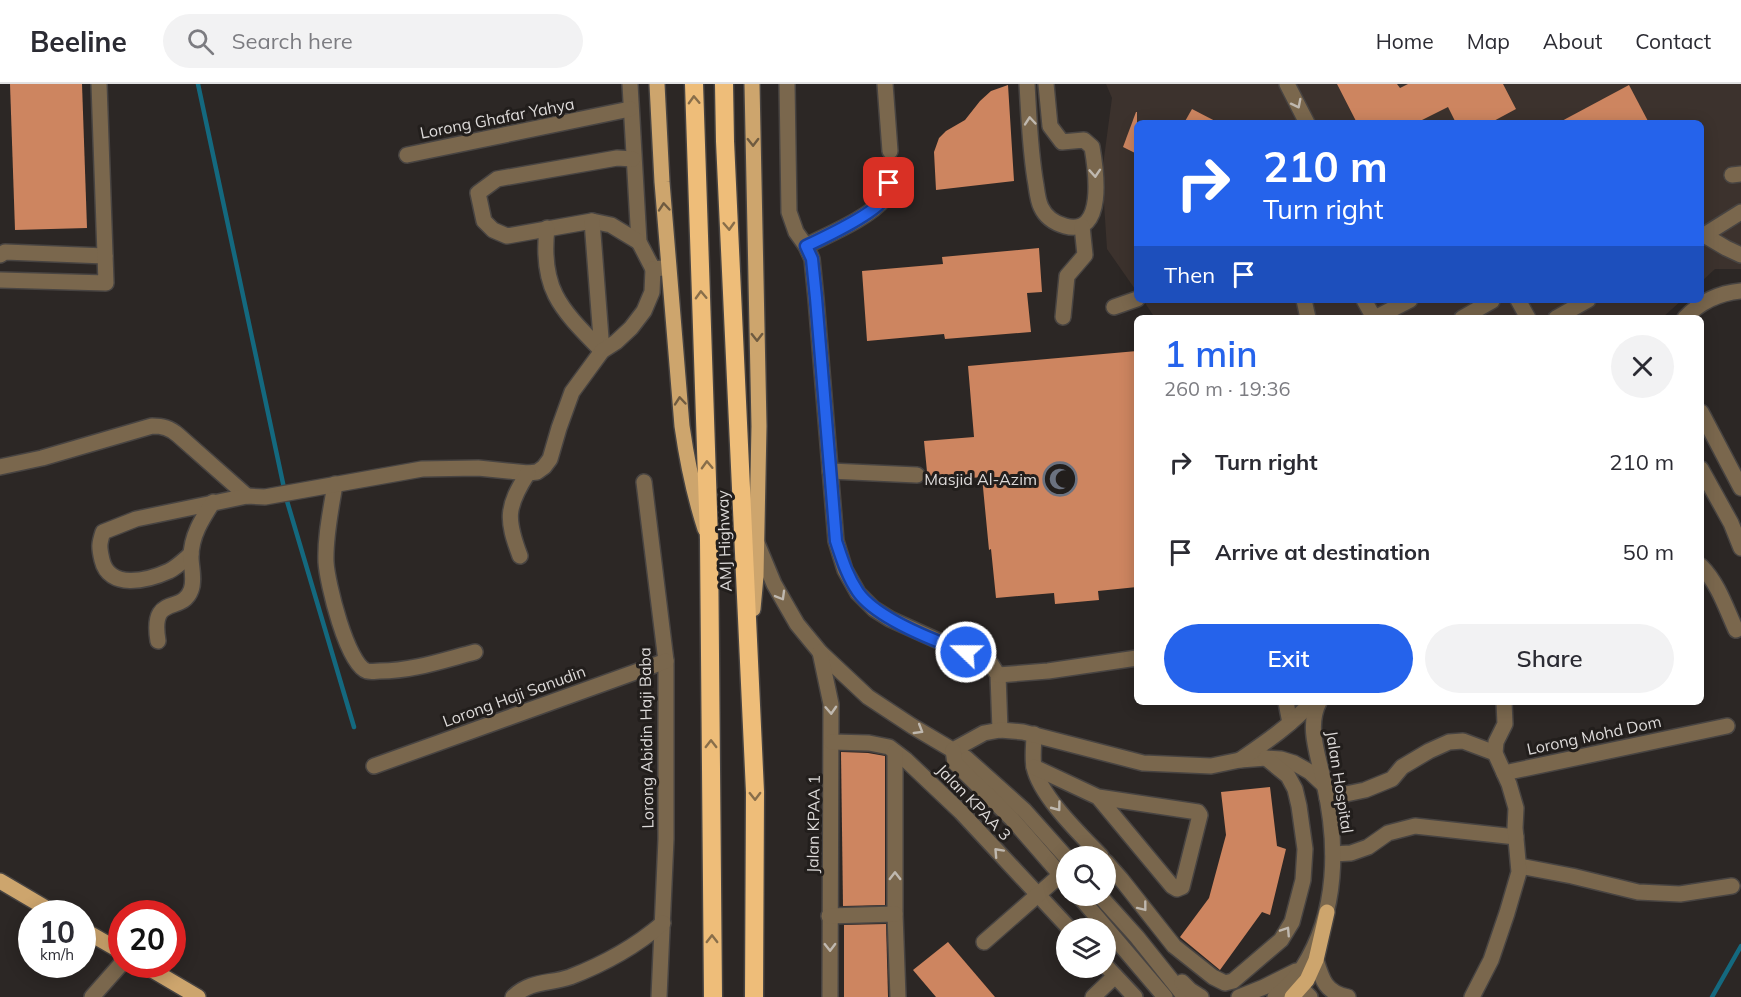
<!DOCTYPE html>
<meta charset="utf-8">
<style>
body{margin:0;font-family:Mulish,sans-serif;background:#f2f2f3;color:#2b2b33;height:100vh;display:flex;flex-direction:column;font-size:22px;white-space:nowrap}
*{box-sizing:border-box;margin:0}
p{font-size:20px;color:#7c7c81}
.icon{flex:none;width:33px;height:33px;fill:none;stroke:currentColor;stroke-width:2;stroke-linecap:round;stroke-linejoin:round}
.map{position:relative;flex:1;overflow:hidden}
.panel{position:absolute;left:1134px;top:231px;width:570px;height:390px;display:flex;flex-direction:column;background:#fff;border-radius:9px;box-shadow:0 3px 15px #0003}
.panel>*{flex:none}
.top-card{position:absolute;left:1134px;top:36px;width:570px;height:183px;border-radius:9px;box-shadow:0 3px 15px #0003;background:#2563eb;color:#fff;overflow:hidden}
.fabs{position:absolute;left:1056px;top:762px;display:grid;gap:12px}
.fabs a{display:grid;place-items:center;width:60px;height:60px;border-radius:50%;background:#fff;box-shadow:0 3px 15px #0003;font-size:30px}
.speed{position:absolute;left:18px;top:816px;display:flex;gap:12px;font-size:30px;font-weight:700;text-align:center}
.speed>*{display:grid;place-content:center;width:78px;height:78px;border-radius:50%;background:#fff;box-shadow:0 3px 15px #0003;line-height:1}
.speed small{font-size:15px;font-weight:400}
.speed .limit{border:9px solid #d22;background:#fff;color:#111}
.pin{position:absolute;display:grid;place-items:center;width:51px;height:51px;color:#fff;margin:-26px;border-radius:12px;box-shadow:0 3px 9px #0006}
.me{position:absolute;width:66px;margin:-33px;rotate:292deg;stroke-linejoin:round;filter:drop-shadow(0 0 4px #0008)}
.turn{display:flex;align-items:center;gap:21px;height:126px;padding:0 30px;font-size:27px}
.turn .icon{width:78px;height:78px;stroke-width:2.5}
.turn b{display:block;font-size:42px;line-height:51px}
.then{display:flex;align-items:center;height:57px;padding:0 30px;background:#0003;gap:12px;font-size:22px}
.round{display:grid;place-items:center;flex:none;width:63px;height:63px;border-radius:32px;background:#f2f2f3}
.overview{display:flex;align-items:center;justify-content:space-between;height:102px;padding:0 30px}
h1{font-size:36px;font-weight:600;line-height:45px;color:#2563eb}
.cta{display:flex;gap:12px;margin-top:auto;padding:12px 30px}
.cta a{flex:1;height:69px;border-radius:36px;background:#2563eb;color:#fff;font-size:24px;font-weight:600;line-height:69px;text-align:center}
.cta a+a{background:#f2f2f3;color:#2b2b33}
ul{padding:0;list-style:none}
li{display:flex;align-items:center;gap:18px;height:90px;padding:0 30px}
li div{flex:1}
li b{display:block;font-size:22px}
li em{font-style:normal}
header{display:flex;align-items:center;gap:36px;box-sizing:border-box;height:84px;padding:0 30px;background:#fff;border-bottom:2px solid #e1e1e2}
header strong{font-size:28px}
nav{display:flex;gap:33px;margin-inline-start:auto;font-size:21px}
.search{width:420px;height:54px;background:#f2f2f3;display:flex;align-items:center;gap:15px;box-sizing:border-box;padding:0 21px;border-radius:33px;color:#7c7c81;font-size:22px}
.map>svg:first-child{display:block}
.built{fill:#3c322d}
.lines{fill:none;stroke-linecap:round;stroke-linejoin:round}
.stream{stroke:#14697f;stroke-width:4.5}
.building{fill:#cd8560}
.minor-casing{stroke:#484442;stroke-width:18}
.major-casing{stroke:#484442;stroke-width:18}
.highway-casing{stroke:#484442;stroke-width:21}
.minor{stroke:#7a674d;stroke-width:15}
.major{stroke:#cda56d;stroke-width:15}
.highway{stroke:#eebd79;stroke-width:18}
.oneway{stroke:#886e4a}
.oneway2{stroke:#bfb8af}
.oneway3{stroke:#6f5b40}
.route-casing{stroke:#184099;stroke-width:15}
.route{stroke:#2563eb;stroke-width:10}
.labels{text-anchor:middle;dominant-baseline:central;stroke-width:6;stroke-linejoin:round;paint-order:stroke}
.street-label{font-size:16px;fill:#dddad9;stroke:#221e1c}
.poi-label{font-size:16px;fill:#dddad9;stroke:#221e1c;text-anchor:end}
</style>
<header>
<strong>Beeline</strong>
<div class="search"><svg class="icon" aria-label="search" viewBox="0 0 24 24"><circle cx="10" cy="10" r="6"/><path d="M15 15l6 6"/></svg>Search here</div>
<nav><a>Home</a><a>Map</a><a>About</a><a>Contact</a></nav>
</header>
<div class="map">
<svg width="1741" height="913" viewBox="0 0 1741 913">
<rect width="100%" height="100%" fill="#2c2725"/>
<g class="built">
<path d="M1106 0H1741V185H1715L1701 198V39H1137V208L1107 165 1102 89 1112 14Z"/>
<path d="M1143 216H1682L1662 234H1155Z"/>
</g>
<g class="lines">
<g class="stream">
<path d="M198 0 284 404"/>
<path d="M287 417 354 643"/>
<path d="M1712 913 1741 862"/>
</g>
</g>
<g class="building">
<path d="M10 0H82L87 144 15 146Z"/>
<path d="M1337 0H1397L1400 4 1408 0H1503L1516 25 1490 39H1456L1448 23 1416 39H1357Z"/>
<path d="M1008 1 1014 97 936 106 934 68 939 54 946 47 965 36 980 17 991 7Z"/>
<path d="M1629 1 1649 39H1558Z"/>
<path d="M1192 25 1219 39H1184Z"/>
<path d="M1136 28H1137V70L1123 63Z"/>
<path d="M1039 164 1042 208 1027 209 1031 248 945 255 944 250 867 257 862 187 943 180 942 173Z"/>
<path d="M1137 267V503L1098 507 1099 516 1055 520 1054 509 996 514 991 465 989 466 982 393 928 398 924 357 974 353 968 282Z"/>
<path d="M841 668 868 669 885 672V821L843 822Z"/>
<path d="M1270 703 1277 762 1286 765 1270 831 1262 828 1220 886 1180 853 1209 814 1226 751 1221 708Z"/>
<path d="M886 840 888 913H844V841Z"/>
<path d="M948 858 995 913H936L913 886Z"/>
</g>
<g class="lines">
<defs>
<g id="minor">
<path d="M630 0 639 158 653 185 663 184"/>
<path d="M787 0 789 128 796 148 806 162 812 175 816 215 836 457 845 486 858 509 874 525 890 535 952 563 979 573 991 580 998 591 1000 646"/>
<path d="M885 0 890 67"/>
<path d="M1027 0C1029 33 1030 68 1036 101 1037 108 1038 117 1041 123 1046 134 1054 139 1065 142 1106 153 1096 86 1092 63L1084 56 1062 58 1050 42 1046 0"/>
<path d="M1287 0 1307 39"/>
<path d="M407 71 630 25"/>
<path d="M633 75 617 74 497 95 478 109 484 137 493 146 507 152 592 137 611 141 639 158"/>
<path d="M1732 91 1741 90"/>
<path d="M547 144C540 206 561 225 602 267L592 137"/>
<path d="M1704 151 1726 164 1741 171"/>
<path d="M1701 153 1741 128"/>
<path d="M806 162C827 151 869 134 884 115 889 108 889 96 890 87"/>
<path d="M0 171 5 168 105 172"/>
<path d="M0 196 106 199 99 0"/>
<path d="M1304 216 1308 234"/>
<path d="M1364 216 1374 234"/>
<path d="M1518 216 1528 234"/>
<path d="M1114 223 1137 215"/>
<path d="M1063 233 1067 192 1085 171 1082 142"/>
<path d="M1375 234 1410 216"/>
<path d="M1462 234 1492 217"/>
<path d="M1556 234 1588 216"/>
<path d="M1685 234C1700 218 1719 209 1741 207"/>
<path d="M1701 328 1741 404"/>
<path d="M0 383 42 374 152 342C163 342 170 344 178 351L247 412"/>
<path d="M1701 385 1731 439 1741 464"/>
<path d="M830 387 917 391"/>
<path d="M644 398 666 577V755L659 913"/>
<path d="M335 400C331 426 325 452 326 478 327 498 347 581 367 587 370 588 377 587 380 587 413 587 444 576 475 568"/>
<path d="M757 459 774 500 797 540 820 568 868 613 912 642 966 674 1024 726 1066 773"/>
<path d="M191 470C184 476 177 483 169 487 147 497 109 506 102 476 99 463 99 460 103 448L136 435 247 412 265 413 422 385 478 384 528 389 537 388 544 383 550 375 559 344 572 308 602 267 616 258 631 244 644 227 652 208 653 185"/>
<path d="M520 472C506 435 506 423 528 389"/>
<path d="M1701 482C1718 499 1726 524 1736 546"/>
<path d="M158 557C150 508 182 531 191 506 195 496 191 483 191 473 191 452 202 435 213 418"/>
<path d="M820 568 831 620 830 913"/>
<path d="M998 591 1048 587 1137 574"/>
<path d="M1286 618 1290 639"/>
<path d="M1034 650C1034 660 1032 673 1034 683 1040 712 1081 751 1101 772"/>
<path d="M832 658 869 659 889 663 906 676 961 728 1069 844"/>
<path d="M953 666 984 649 1000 646 1023 648 1143 679 1211 682 1240 676 1266 674 1281 675 1294 679 1310 688 1325 702"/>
<path d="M953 666 955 679 1012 735 1066 797"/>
<path d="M895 668V830L898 913"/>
<path d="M1240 676C1266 658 1291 641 1312 618"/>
<path d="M374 682 666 577"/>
<path d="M1034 683 1098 713 1198 728 1200 731 1182 803 1177 805 1172 802 1098 713"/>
<path d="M1504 689 1727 642"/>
<path d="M1327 714 1365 706 1392 695 1402 683 1429 667 1449 658 1463 657 1495 669"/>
<path d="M1333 770 1351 769 1368 763 1388 749 1415 742 1516 753"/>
<path d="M1106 778 1121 795 1174 862 1213 893 1225 899 1233 897 1281 856 1292 838 1303 796 1305 765 1299 722 1295 705 1288 692 1266 674"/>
<path d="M1519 782 1572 792 1638 808 1680 810 1732 802"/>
<path d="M1079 812 1165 913"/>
<path d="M1100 812 1137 853 1185 913"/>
<path d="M829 832 895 830"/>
<path d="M984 858 1066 786"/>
<path d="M1316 876C1322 896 1326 909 1348 913"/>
<path d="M1106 882 1135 913"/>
<path d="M1182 898 1190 906 1201 913"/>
<path d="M92 913 122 879"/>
<path d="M513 913C531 896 549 900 570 893 604 880 635 863 663 839"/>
<path d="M1093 913 1115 892"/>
<path d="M1239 913 1264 903 1296 887"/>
<path d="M1275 913C1285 904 1296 895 1303 883 1338 828 1338 760 1324 699 1319 673 1306 643 1319 618"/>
<path d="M1293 913 1300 908H1305L1310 913"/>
<path d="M1472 913 1491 876 1507 829 1519 788 1515 744 1516 724 1509 700 1495 669 1496 658 1505 640 1504 618"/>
</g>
<g id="major">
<path d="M657 0 662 98 682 342C687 377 694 411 705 445"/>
<path d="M752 0 759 342 756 492 753 525"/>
<path d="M0 797 56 830"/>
<path d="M82 845 122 868"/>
<path d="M142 880 198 913"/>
<path d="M1292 913 1307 896 1316 876 1327 828"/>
</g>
<g id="highway">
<path d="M694 0 709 456 713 913"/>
<path d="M724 0 725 57 755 708 754 913"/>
</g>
</defs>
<use href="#minor" class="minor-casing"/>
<use href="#major" class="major-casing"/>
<use href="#highway" class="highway-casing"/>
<use href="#minor" class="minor"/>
<use href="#major" class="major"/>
<use href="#highway" class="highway"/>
</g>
<defs><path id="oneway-chevron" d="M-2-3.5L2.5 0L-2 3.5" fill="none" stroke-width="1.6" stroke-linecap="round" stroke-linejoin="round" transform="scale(1.5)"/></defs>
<g class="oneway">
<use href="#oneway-chevron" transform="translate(694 16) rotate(-92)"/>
<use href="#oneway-chevron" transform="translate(729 142) rotate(87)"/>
<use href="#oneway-chevron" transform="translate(701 211) rotate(-92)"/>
<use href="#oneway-chevron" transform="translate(707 381) rotate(-92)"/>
<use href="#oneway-chevron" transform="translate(711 660) rotate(-90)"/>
<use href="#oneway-chevron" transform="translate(755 712) rotate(89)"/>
<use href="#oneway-chevron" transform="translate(712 855) rotate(-90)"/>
</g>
<g class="oneway2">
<use href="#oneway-chevron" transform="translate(1297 20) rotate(63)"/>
<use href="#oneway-chevron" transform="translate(1030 37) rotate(-95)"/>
<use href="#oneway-chevron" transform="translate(1095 89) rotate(86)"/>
<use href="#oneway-chevron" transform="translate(781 512) rotate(60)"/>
<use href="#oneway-chevron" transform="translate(831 626) rotate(87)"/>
<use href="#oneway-chevron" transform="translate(919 646) rotate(31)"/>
<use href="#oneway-chevron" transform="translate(1057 723) rotate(53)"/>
<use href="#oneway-chevron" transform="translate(998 768) rotate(-133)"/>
<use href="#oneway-chevron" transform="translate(895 792) rotate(-90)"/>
<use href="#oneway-chevron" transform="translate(1143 823) rotate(52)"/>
<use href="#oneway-chevron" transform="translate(1286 847) rotate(-57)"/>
<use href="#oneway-chevron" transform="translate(830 863) rotate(89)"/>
</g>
<g class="oneway3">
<use href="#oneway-chevron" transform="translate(753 58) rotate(89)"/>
<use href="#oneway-chevron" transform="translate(664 123) rotate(-95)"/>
<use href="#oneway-chevron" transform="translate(757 253) rotate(89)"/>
<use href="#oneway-chevron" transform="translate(680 317) rotate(-95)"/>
</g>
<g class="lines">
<defs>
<path id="route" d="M889 99C888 104 887 109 885 113 877 129 823 154 806 162L812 175 816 214 836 457C842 475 847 492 858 508 877 535 935 557 966 568"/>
</defs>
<use href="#route" class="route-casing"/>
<use href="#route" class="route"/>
</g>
<defs>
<symbol id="mosque-ring" viewBox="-11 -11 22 22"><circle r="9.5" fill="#221e1c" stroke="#6b7280" stroke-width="1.5"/><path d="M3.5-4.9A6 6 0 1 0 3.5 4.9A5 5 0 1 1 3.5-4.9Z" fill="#6b7280"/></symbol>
</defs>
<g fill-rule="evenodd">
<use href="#mosque-ring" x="1041" y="376" width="38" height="38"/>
</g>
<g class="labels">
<g class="street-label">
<text transform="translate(497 34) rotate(-11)">Lorong Ghafar Yahya</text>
<text transform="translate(724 457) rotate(-92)">AMJ Highway</text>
<text transform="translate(514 612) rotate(-20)">Lorong Haji Sanudin</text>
<text transform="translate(1594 651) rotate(-12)">Lorong Mohd Dom</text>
<text transform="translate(646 654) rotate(-91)">Lorong Abidin Haji Baba</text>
<text transform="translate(1340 698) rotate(81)">Jalan Hospital</text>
<text transform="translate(974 718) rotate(46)">Jalan KPAA 3</text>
<text transform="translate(813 740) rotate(-89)">Jalan KPAA 1</text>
</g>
<g class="poi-label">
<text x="1037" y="395">Masjid Al-Azim</text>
</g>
</g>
</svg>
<div class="fabs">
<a><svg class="icon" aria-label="search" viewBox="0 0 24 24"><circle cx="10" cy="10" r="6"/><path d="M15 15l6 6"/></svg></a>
<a><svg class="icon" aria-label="layers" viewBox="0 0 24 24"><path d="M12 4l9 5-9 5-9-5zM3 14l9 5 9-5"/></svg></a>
</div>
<div class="speed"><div>10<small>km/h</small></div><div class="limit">20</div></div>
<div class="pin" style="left:889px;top:99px;background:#d93025"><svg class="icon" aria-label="arrive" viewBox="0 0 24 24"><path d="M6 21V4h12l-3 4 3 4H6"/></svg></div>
<svg class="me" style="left:966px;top:568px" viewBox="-20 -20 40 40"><circle r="17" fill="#2563eb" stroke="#fff" stroke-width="3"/><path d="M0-11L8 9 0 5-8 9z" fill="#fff"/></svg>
<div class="top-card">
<div class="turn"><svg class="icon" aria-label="right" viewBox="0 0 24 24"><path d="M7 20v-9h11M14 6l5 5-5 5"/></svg><div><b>210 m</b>Turn right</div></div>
<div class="then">Then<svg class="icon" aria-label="arrive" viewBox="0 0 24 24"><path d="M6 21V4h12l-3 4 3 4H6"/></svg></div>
</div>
<section class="panel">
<div class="overview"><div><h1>1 min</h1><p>260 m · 19:36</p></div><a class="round"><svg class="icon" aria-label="close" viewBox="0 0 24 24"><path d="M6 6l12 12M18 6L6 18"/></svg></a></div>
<ul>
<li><svg class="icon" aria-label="right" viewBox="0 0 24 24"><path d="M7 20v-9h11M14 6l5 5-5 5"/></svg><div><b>Turn right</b></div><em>210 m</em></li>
<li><svg class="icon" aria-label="arrive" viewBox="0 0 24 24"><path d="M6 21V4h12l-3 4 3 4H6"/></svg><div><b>Arrive at destination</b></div><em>50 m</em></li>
</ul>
<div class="cta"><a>Exit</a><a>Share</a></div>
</section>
</div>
